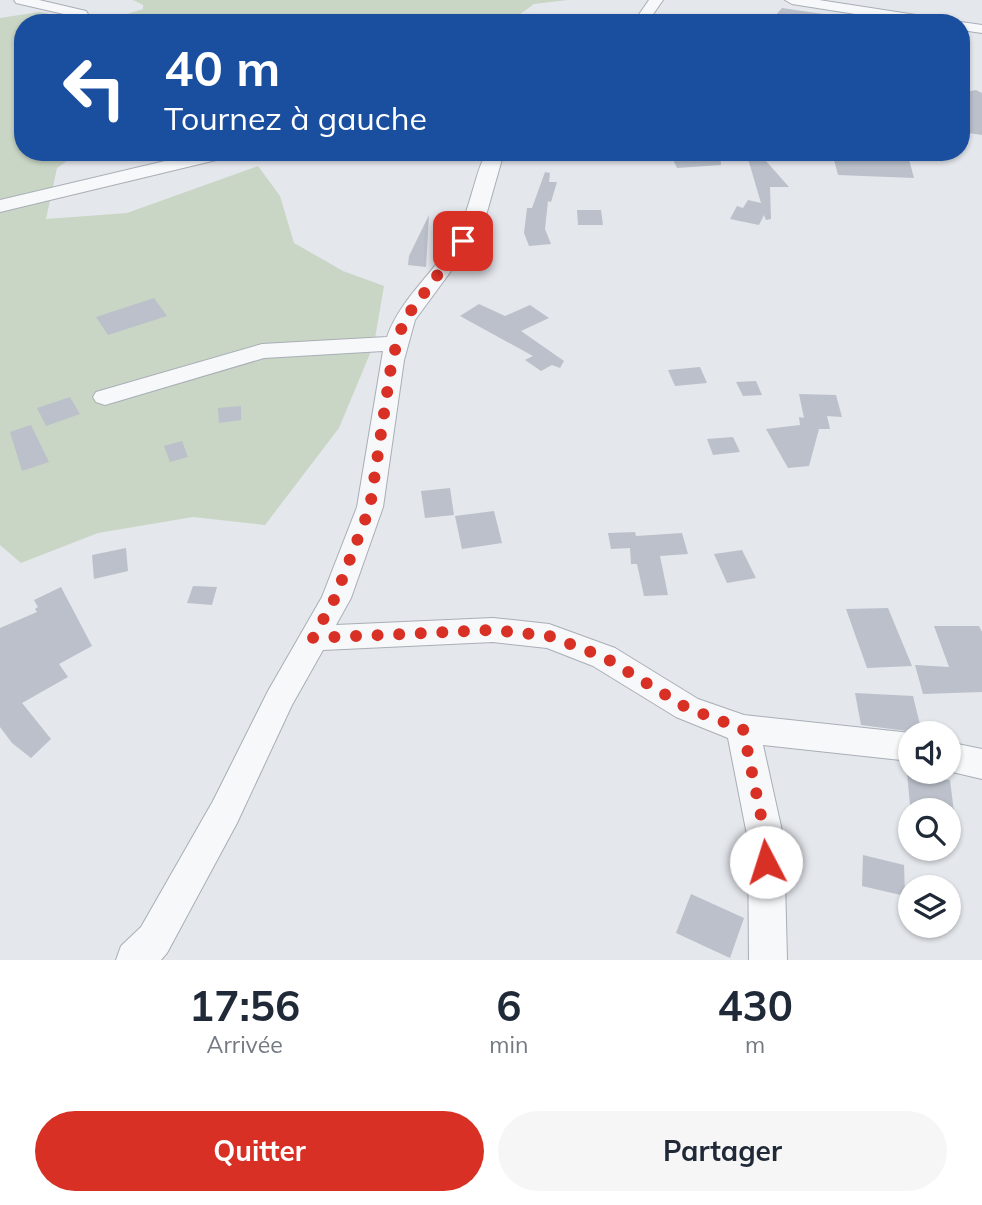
<!DOCTYPE html>
<html lang="fr">
<meta charset="utf-8">
<style>
body{margin:0;font-family:Mulish,sans-serif;background:#f6f6f7;color:#1f2937;height:100vh;display:flex;flex-direction:column;font-size:26px;white-space:nowrap}
*{box-sizing:border-box;margin:0}
p{font-size:23px;color:#747a83}
.icon{flex:none;width:38px;height:38px;fill:none;stroke:currentColor;stroke-width:2;stroke-linecap:round;stroke-linejoin:round}
.map{position:relative;height:960px;overflow:hidden}
.details{display:flex;flex-direction:column;background:#fff;flex:1}
.details>*{flex:none}
.guide{position:absolute;left:14px;top:14px;width:956px;height:147px;border-radius:28px;box-shadow:0 2px 5px #0004;background:#1a4fa0;color:#fff;overflow:hidden}
.buttons{position:absolute;left:898px;top:721px;display:grid;gap:14px}
.buttons a{display:grid;place-items:center;width:63px;height:63px;border-radius:50%;background:#fff;box-shadow:0 2px 5px #0004;font-size:35px}
.pin{position:absolute;display:grid;place-items:center;width:60px;height:60px;color:#fff;margin:-30px;border-radius:14px;box-shadow:0 4px 10px #0006}
.me{position:absolute;width:77px;margin:-38px;rotate:355deg;stroke-linejoin:round;filter:drop-shadow(0 0 5px #0008)}
.turn{display:flex;align-items:center;gap:24px;height:147px;padding:0 35px;font-size:32px}
.turn .icon{width:91px;height:91px;stroke-width:2.5}
.turn b{display:block;font-size:49px;line-height:60px}
.eta{display:flex;justify-content:space-evenly;align-items:center;height:119px;text-align:center}
.eta b{font-size:42px;font-weight:700;line-height:49px}
.button{display:flex;gap:14px;margin-top:auto;padding:14px 35px}
.button a{flex:1;height:80px;border-radius:42px;background:#d93025;color:#fff;font-size:28px;font-weight:700;line-height:80px;text-align:center}
.button a+a{background:#f6f6f7;color:#1f2937}
.map>svg:first-child{display:block}
.green{fill:#c9d6c5}
.building{fill:#bbc0ca}
.lines{fill:none;stroke-linecap:round;stroke-linejoin:round}
.minor-casing{stroke:#a9aeb7;stroke-width:2}
.minor{fill:#f7f8fa;fill-rule:evenodd}
.route{stroke:#d93025;stroke-width:12;stroke-dasharray:0 21.6}
</style>
<div class="map">
<svg width="982" height="960" viewBox="0 0 982 960">
<rect width="100%" height="100%" fill="#e4e7ec"/>
<g class="green">
<path d="M133 0H568L534 4 519 15 533 23H78L118 17 143 9V5Z"/>
<path d="M39 12 47 13 66 23H23V152H80L57 168 46 219 127 213 258 166 280 196 294 243 343 271 384 286 374 344 339 428 265 525 193 517 98 533 21 563 0 545V18Z"/>
</g>
<g class="building">
<path d="M782 8 823 14 822 23H769Z"/>
<path d="M976 90 982 93V135L961 132V93Z"/>
<path d="M746 152H758L789 187H770L771 219 766 220 764 215 759 225 730 219 737 206 743 208 748 200 761 203Z"/>
<path d="M832 152H907L914 178 838 175Z"/>
<path d="M670 153 720 155 721 165 677 168Z"/>
<path d="M545 172 550 173 549 182H557L551 202 548 201 545 229 551 244 529 246 524 233 527 208H532Z"/>
<path d="M577 210H601L603 225H578Z"/>
<path d="M429 215 426 267 408 265 409 256Z"/>
<path d="M154 298 167 316 108 335 96 317Z"/>
<path d="M479 304 505 316 530 305 549 318 521 331 564 361 560 368 552 365 541 371 525 360 533 356 460 316Z"/>
<path d="M700 367 707 383 675 386 668 370Z"/>
<path d="M756 381 762 395 743 396 736 382Z"/>
<path d="M799 394 836 395 842 417 827 416 830 429H819L809 466 788 468 766 429 800 425 799 417 804 418Z"/>
<path d="M70 397 80 414 46 426 37 408Z"/>
<path d="M241 406V420L219 423 218 408Z"/>
<path d="M31 425 49 462 22 471 10 432Z"/>
<path d="M733 437 740 452 713 455 707 439Z"/>
<path d="M182 441 188 457 170 462 164 446Z"/>
<path d="M450 488 454 515 425 518 421 491Z"/>
<path d="M494 511 502 543 462 549 455 516Z"/>
<path d="M635 532 636 536 682 533 688 554 660 556 668 595 644 596 637 564H631L630 548 611 549 608 533Z"/>
<path d="M126 548 128 571 94 579 92 555Z"/>
<path d="M742 550 756 578 727 583 714 554Z"/>
<path d="M193 586 217 587 212 605 187 603Z"/>
<path d="M61 587 92 646 59 664 68 677 22 703 51 739 31 758 12 743 0 727V628L37 612 35 609 38 607 34 600Z"/>
<path d="M888 608 912 666 867 668 846 609Z"/>
<path d="M934 626H979L982 632V692L923 694 915 665 949 667Z"/>
<path d="M855 693 913 696 922 733 861 725Z"/>
<path d="M907 773 950 780 954 812 910 805Z"/>
<path d="M863 855 904 865 905 896 862 886Z"/>
<path d="M691 894 744 918 730 958 676 933Z"/>
</g>
<g class="lines">
<defs>
<g id="minor">
<path d="M14 0H39L86 11 88 14 81 18 16 3Z"/>
<path d="M649 0H663L647 23H633Z"/>
<path d="M785 0H819L942 19 949 23H912L792 4Z"/>
<path d="M961 22 982 25V33L961 30V23H957Z"/>
<path d="M203 152H236L233 156 0 212V200Z"/>
<path d="M486 152H504L487 212 473 241 415 320 404 360 383 507 351 598 336 625 493 618 549 624 615 648 698 699 744 715 911 733 910 761 763 745 784 840 787 960H749L748 840 728 738 676 717 593 666 547 648 493 642 323 650 292 705 237 823 167 953 161 960H116L121 946 141 927 213 801 268 691 322 597 357 507 383 351 264 358 105 405 96 402 93 397 96 392 262 344 387 337C400 299 434 273 454 239 470 212 473 180 486 152Z"/>
<path d="M948 742 982 749V779L948 771Z"/>
</g>
</defs>
<use href="#minor" class="minor-casing"/>
<use href="#minor" class="minor"/>
</g>
<g class="lines">
<path class="route" d="M463 241 404 320 392 360 370 507 335 598 313 638 493 630 549 636 604 657 687 708 743 729 766 840V862"/>
</g>
</svg>
<div class="buttons">
<a><svg class="icon" aria-label="sound" viewBox="0 0 24 24"><path d="M4 9h4l5-4v14l-5-4H4zM17 9q2 3 0 6"/></svg></a>
<a><svg class="icon" aria-label="search" viewBox="0 0 24 24"><circle cx="10" cy="10" r="6"/><path d="M15 15l6 6"/></svg></a>
<a><svg class="icon" aria-label="layers" viewBox="0 0 24 24"><path d="M12 4l9 5-9 5-9-5zM3 14l9 5 9-5"/></svg></a>
</div>
<div class="pin" style="left:463px;top:241px;background:#d93025"><svg class="icon" aria-label="arrive" viewBox="0 0 24 24"><path d="M6 21V4h12l-3 4 3 4H6"/></svg></div>
<svg class="me" style="left:766px;top:862px" viewBox="-20 -20 40 40"><circle r="19" fill="#fff"/><path d="M0-13L10 11 0 6-10 11z" fill="#d93025"/></svg>
<div class="guide">
<div class="turn"><svg class="icon" aria-label="left" viewBox="0 0 24 24"><path d="M17 20v-9H6M10 6l-5 5 5 5"/></svg><div><b>40 m</b>Tournez à gauche</div></div>
</div>
</div>
<section class="details">
<div class="eta">
<div><b>17:56</b><p>Arrivée</p></div>
<div><b>6</b><p>min</p></div>
<div><b>430</b><p>m</p></div>
</div>
<div class="button"><a>Quitter</a><a>Partager</a></div>
</section>
